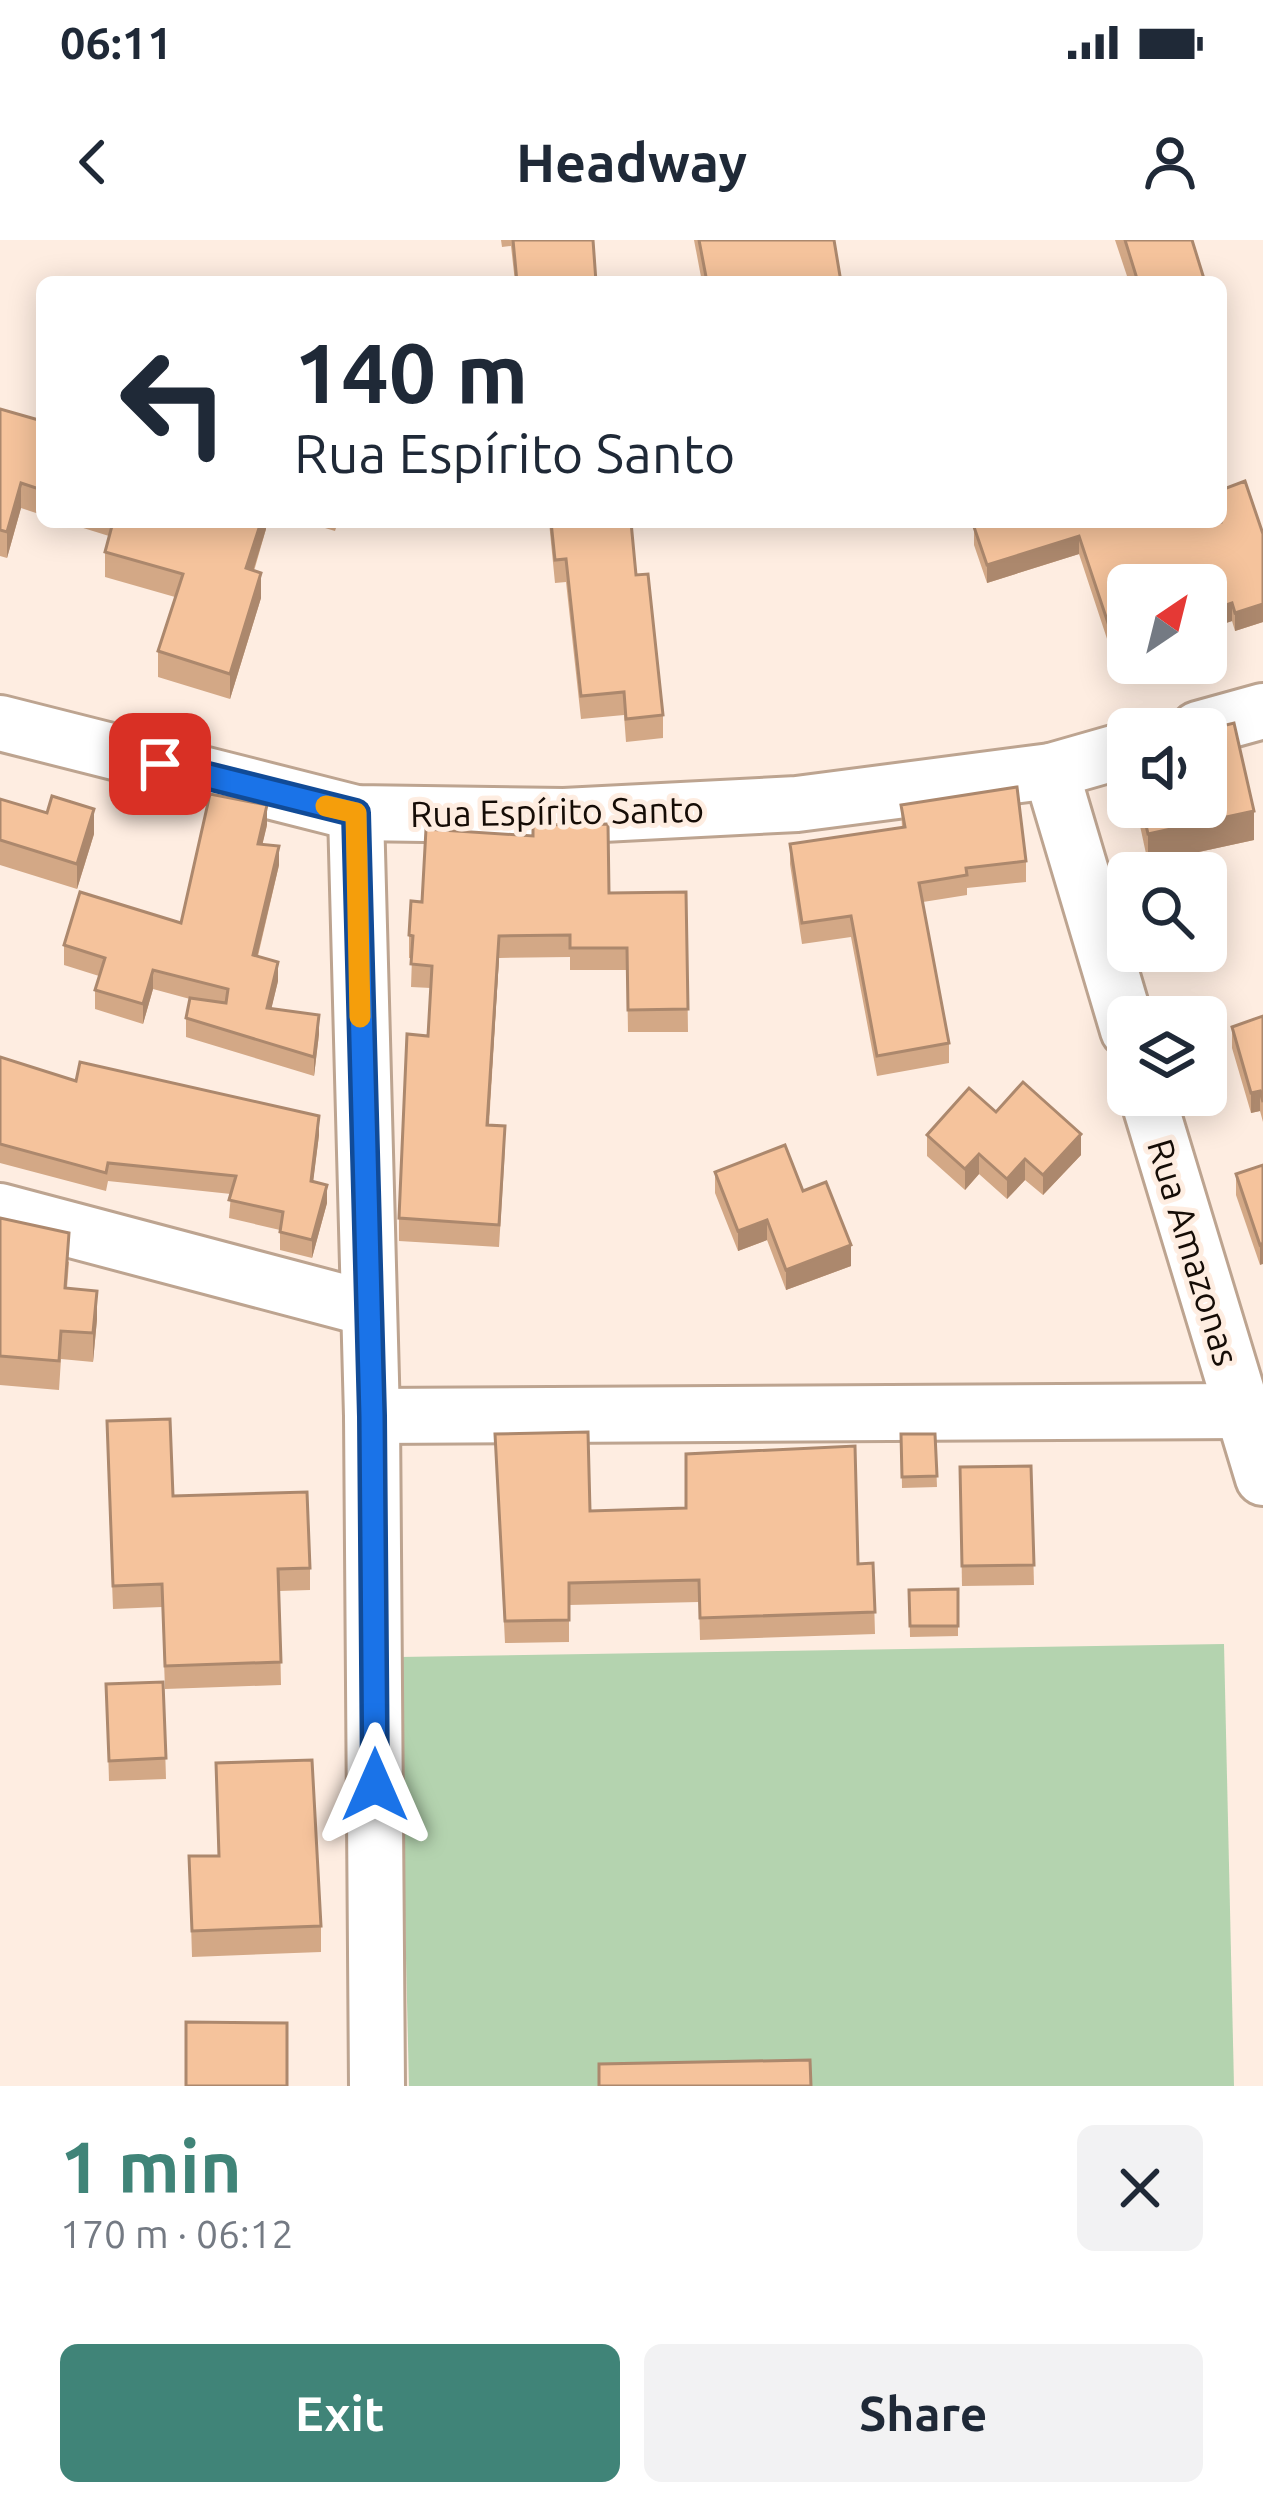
<!DOCTYPE html>
<meta charset="utf-8">
<style>
body{margin:0;font-family:Ubuntu,sans-serif;background:#f2f2f3;color:#1f2937;height:100vh;display:flex;flex-direction:column;font-size:45px;white-space:nowrap}
*{box-sizing:border-box;margin:0}
p{font-size:39px;color:#747a83}
.icon{flex:none;width:66px;height:66px;fill:none;stroke:currentColor;stroke-width:2;stroke-linecap:round;stroke-linejoin:round}
.map{position:relative;height:1846px;overflow:hidden}
.details{display:flex;flex-direction:column;background:#fff;flex:1}
.details>*{flex:none}
.banner{position:absolute;left:36px;top:36px;width:1191px;height:252px;border-radius:18px;box-shadow:0 6px 30px #0003;background:#fff;color:#1f2937;overflow:hidden}
.needle{width:78px;rotate:35deg}
.fabs{position:absolute;left:1107px;top:324px;display:grid;gap:24px}
.fabs a{display:grid;place-items:center;width:120px;height:120px;border-radius:18px;background:#fff;box-shadow:0 6px 30px #0003;font-size:60px}
.pin{position:absolute;display:grid;place-items:center;width:102px;height:102px;color:#fff;margin:-51px;border-radius:24px;box-shadow:0 6px 18px #0006}
.me{position:absolute;width:132px;margin:-66px;rotate:0deg;stroke-linejoin:round;filter:drop-shadow(0 0 9px #0008)}
.turn{display:flex;align-items:center;gap:42px;height:252px;padding:0 60px;font-size:54px}
.turn .icon{width:156px;height:156px;stroke-width:2.5}
.turn b{display:block;font-size:84px;line-height:102px}
.round{display:grid;place-items:center;flex:none;width:126px;height:126px;border-radius:18px;background:#f2f2f3}
.summary{display:flex;align-items:center;justify-content:space-between;height:204px;padding:0 60px}
h1{font-size:72px;font-weight:700;line-height:90px;color:#408478}
.cta{display:flex;gap:24px;margin-top:auto;padding:24px 60px}
.cta a{flex:1;height:138px;border-radius:18px;background:#408478;color:#fff;font-size:48px;font-weight:700;line-height:138px;text-align:center}
.cta a+a{background:#f2f2f3;color:#1f2937}
.status{display:flex;justify-content:space-between;align-items:center;height:84px;padding:0 60px;background:#fff;direction:ltr}
.status svg{height:33px;fill:currentColor}
header{display:flex;justify-content:space-between;align-items:center;height:156px;padding:0 60px;background:#fff;font-size:54px;font-weight:700}
.map>svg:first-child{display:block}
.green{fill:#b4d3af}
.lines{fill:none;stroke-linecap:round;stroke-linejoin:round}
.minor-casing{stroke:#bda490;stroke-width:60}
.minor{stroke:#fff;stroke-width:54}
.wall{fill:#d3a886}
.shaded-wall{fill:#ac886d}
.building{fill:#f5c39c;stroke:#ac886d;stroke-width:3}
.route-casing{stroke:#114b97;stroke-width:30}
.route{stroke:#1a73e8;stroke-width:21}
.slow{stroke:#f59e0b;stroke-width:21}
.labels{text-anchor:middle;dominant-baseline:central;stroke-width:10;stroke-linejoin:round;paint-order:stroke}
.street-label{font-size:36px;fill:#150c06;stroke:#feede1}
</style>
<div class="status"><b>06:11</b><svg viewBox="0 0 49 12"><path d="M0 12V9h3v3zM5 12V6h3v6zM10 12V3h3v9zM15 12V0h3v12zM26 1h20v11H26zM47 4h2v5h-2z"/></svg></div>
<header><svg class="icon" aria-label="back" viewBox="0 0 24 24"><path d="M15 5l-7 7 7 7"/></svg>Headway<svg class="icon" aria-label="person" viewBox="0 0 24 24"><circle cx="12" cy="8" r="4"/><path d="M4 21q1-7 8-7t8 7"/></svg></header>
<div class="map">
<svg width="1263" height="1846" viewBox="0 0 1263 1846">
<rect width="100%" height="100%" fill="#feede1"/>
<path class="green" d="M1224 1404 1234 1846H409L399 1417Z"/>
<g class="lines">
<defs>
<g id="minor">
<path d="M0 483 356 573 564 576 797 564 1051 531 1128 509"/>
<path d="M1198 489 1263 471"/>
<path d="M1051 531 1128 790"/>
<path d="M356 573 372 1176 377 1846"/>
<path d="M1147 855 1263 1238"/>
<path d="M0 971 366 1068"/>
<path d="M372 1176 1241 1171"/>
</g>
</defs>
<use href="#minor" class="minor-casing"/>
<use href="#minor" class="minor"/>
</g>
<g class="wall">
<path d="M501 0H593L596 42H515L511 6 502 7Z"/>
<path d="M694 0H834L841 42H702Z"/>
<path d="M1115 0H1192L1205 42H1129Z"/>
<path d="M0 169 42 181V275L21 268 7 318 0 316Z"/>
<path d="M64 282H266V289L254 331 261 358 230 459 158 437V411L175 357 105 337V312L109 296Z"/>
<path d="M305 282H338L335 291Z"/>
<path d="M549 282H631L636 335 663 475V498L626 502 624 475 581 479 566 342 555 343Z"/>
<path d="M974 287 1263 294V382L1235 391 1232 381 1114 420 1079 314 987 343 974 305Z"/>
<path d="M0 559 94 594 77 649 0 625Z"/>
<path d="M901 565 1026 621V642L967 648V655L923 662 949 803V823L877 836 851 697 802 704 790 624V604L902 588Z"/>
<path d="M1136 567H1206L1254 600 1148 623Z"/>
<path d="M267 585 262 605 279 625 258 716 278 741 271 769 319 794 314 836 186 797V778L190 759 153 749 143 784 95 769V750L99 736 64 725V705L181 683Z"/>
<path d="M686 652 688 792H628L627 730H570V717L499 718 489 885 505 909 499 1007 399 1001V978L428 796 431 748 411 747 412 718H409V695L422 662 609 653Z"/>
<path d="M1263 776V882L1260 871 1251 873 1232 808V787Z"/>
<path d="M0 817 76 841 319 895 313 941 327 963 312 1018 280 1010V990L229 978 231 954 108 941 106 951 0 923Z"/>
<path d="M996 872 1081 915 1043 955 1025 940 1007 959 979 934 965 950 927 916V895Z"/>
<path d="M1263 925 1260 1025 1236 955V934Z"/>
<path d="M715 932 803 951 851 1026 786 1050 767 1000 738 1011 715 953Z"/>
<path d="M0 978 69 1022 67 1048 97 1079 93 1122 61 1119 59 1150 0 1145Z"/>
<path d="M495 1194 590 1271 858 1324 873 1323 875 1394 700 1400 699 1362 569 1365V1402L505 1403Z"/>
<path d="M901 1194H935L937 1247 902 1248Z"/>
<path d="M107 1204 173 1256 310 1328V1350L279 1351 281 1445 165 1449 162 1367 113 1369Z"/>
<path d="M1031 1226 1034 1345 962 1346 960 1227Z"/>
<path d="M958 1349V1396L910 1397 909 1350Z"/>
<path d="M163 1442 166 1539 109 1541 106 1444Z"/>
<path d="M216 1523 321 1686V1712L192 1717 189 1616H218Z"/>
</g>
<g class="shaded-wall">
<path d="M21 243V268L7 318V292Z"/>
<path d="M261 282H266V289L246 354V328Z"/>
<path d="M1079 296V314L987 343V325Z"/>
<path d="M261 333V358L230 459V434Z"/>
<path d="M1232 363V381L1206 390V372Z"/>
<path d="M1263 364V382L1235 391V373Z"/>
<path d="M1128 397V415L1114 420V401Z"/>
<path d="M267 565V585L258 623V604Z"/>
<path d="M94 569V594L77 649V624Z"/>
<path d="M1254 571V600L1148 623V594Z"/>
<path d="M279 606V625L253 734V715Z"/>
<path d="M499 696V718L487 908V885Z"/>
<path d="M278 722V741L267 787V768Z"/>
<path d="M153 730V749L143 784V764Z"/>
<path d="M319 775V794L314 836V817Z"/>
<path d="M1260 851V871L1251 873V853Z"/>
<path d="M319 876V895L311 959V941Z"/>
<path d="M1081 894V915L1043 955V935Z"/>
<path d="M979 914V934L965 950V929Z"/>
<path d="M1025 919V940L1007 959V939Z"/>
<path d="M327 945V963L312 1018V1000Z"/>
<path d="M767 980V1000L738 1011V991Z"/>
<path d="M1263 1003V1024L1260 1025V1005Z"/>
<path d="M851 1005V1026L786 1050V1030Z"/>
<path d="M97 1051V1079L93 1122V1093Z"/>
</g>
<g class="building">
<path d="M513 0H593L596 42H517Z"/>
<path d="M699 0H834L841 42H707Z"/>
<path d="M1125 0H1192L1205 42H1138Z"/>
<path d="M0 169 42 181V250L21 243 7 292 0 290Z"/>
<path d="M1245 241 1263 294V364L1235 373 1232 363 1206 372V345H1128V397L1114 401 1079 296 987 325 974 287 988 282H1221V250Z"/>
<path d="M113 282H261L246 328 261 333 230 434 158 411 183 334 105 312Z"/>
<path d="M551 282H631L636 335 648 334 663 475 626 479 624 452 581 456 566 319 555 320Z"/>
<path d="M1234 483 1254 571 1148 594 1142 567H1206V490Z"/>
<path d="M1178 484 1199 489H1158Z"/>
<path d="M1017 547 1026 621 966 628 967 635 919 643 949 803 877 816 851 676 802 683 790 604 905 587 901 565Z"/>
<path d="M210 554 267 565 258 604 279 606 253 715 278 722 267 768 319 775 314 817 186 778 190 758 226 763 228 749 153 730 143 764 95 750 105 718 64 705 80 652 181 683Z"/>
<path d="M52 556 94 569 77 624 0 600V559L47 573Z"/>
<path d="M608 584 609 653 686 652 688 769 628 770 627 708H570V695L499 696 487 885 505 886 499 985 399 978 407 794 428 796 432 726 411 724 413 696 409 695 411 661 422 662 426 589 533 596V585Z"/>
<path d="M1263 776V862L1260 851 1251 853 1232 787Z"/>
<path d="M0 817 76 841 80 822 319 876 311 941 327 945 312 1000 280 992 283 972 229 960 236 936 108 923 106 933 0 904Z"/>
<path d="M1023 842 1081 894 1043 935 1025 919 1007 939 979 914 965 929 927 895 969 848 996 872Z"/>
<path d="M785 905 803 951 826 942 851 1005 786 1030 767 980 738 991 715 932Z"/>
<path d="M1263 925V1003L1260 1005 1236 934Z"/>
<path d="M0 978 69 993 65 1048 97 1051 93 1093 61 1091 59 1121 0 1116Z"/>
<path d="M170 1179 173 1256 307 1252 310 1328 278 1329 281 1422 165 1426 162 1344 113 1346 107 1181Z"/>
<path d="M588 1192 590 1271 686 1268V1214L855 1206 858 1324 873 1323 875 1372 700 1378 699 1340 569 1343V1380L505 1381 495 1194Z"/>
<path d="M901 1194H935L937 1236 902 1237Z"/>
<path d="M1031 1226 1034 1325 962 1326 960 1227Z"/>
<path d="M958 1349V1386H910L909 1350Z"/>
<path d="M163 1442 166 1518 109 1521 106 1444Z"/>
<path d="M312 1520 321 1686 192 1691 189 1616H219L216 1523Z"/>
<path d="M186 1782 287 1783V1846H186Z"/>
<path d="M810 1820 811 1846H599V1824Z"/>
</g>
<g class="lines">
<defs>
<path id="route" d="M160 524 356 573 372 1176 375 1545"/>
</defs>
<use href="#route" class="route-casing"/>
<use href="#route" class="route"/>
<path class="slow" d="M326 566 356 573 360 777"/>
</g>
<g class="labels">
<g class="street-label">
<text transform="translate(557 571) rotate(-1)">Rua Espírito Santo</text>
<text transform="translate(1194 1012) rotate(73)">Rua Amazonas</text>
</g>
</g>
</svg>
<div class="fabs">
<a><svg class="needle" viewBox="-14 -14 28 28"><path d="M0-13l5 13h-10z" fill="#e53935"/><path d="M0 13l5-13h-10z" fill="#747a83"/></svg></a>
<a><svg class="icon" aria-label="sound" viewBox="0 0 24 24"><path d="M4 9h4l5-4v14l-5-4H4zM17 9q2 3 0 6"/></svg></a>
<a><svg class="icon" aria-label="search" viewBox="0 0 24 24"><circle cx="10" cy="10" r="6"/><path d="M15 15l6 6"/></svg></a>
<a><svg class="icon" aria-label="layers" viewBox="0 0 24 24"><path d="M12 4l9 5-9 5-9-5zM3 14l9 5 9-5"/></svg></a>
</div>
<div class="pin" style="left:160px;top:524px;background:#d93025"><svg class="icon" aria-label="arrive" viewBox="0 0 24 24"><path d="M6 21V4h12l-3 4 3 4H6"/></svg></div>
<svg class="me" style="left:375px;top:1545px" viewBox="-20 -20 40 40"><path d="M0-17L14 15 0 8-14 15z" fill="#1a73e8" stroke="#fff" stroke-width="4"/></svg>
<div class="banner">
<div class="turn"><svg class="icon" aria-label="left" viewBox="0 0 24 24"><path d="M17 20v-9H6M10 6l-5 5 5 5"/></svg><div><b>140 m</b>Rua Espírito Santo</div></div>
</div>
</div>
<section class="details">
<div class="summary"><div><h1>1 min</h1><p>170 m · 06:12</p></div><a class="round"><svg class="icon" aria-label="close" viewBox="0 0 24 24"><path d="M6 6l12 12M18 6L6 18"/></svg></a></div>
<div class="cta"><a>Exit</a><a>Share</a></div>
</section>
